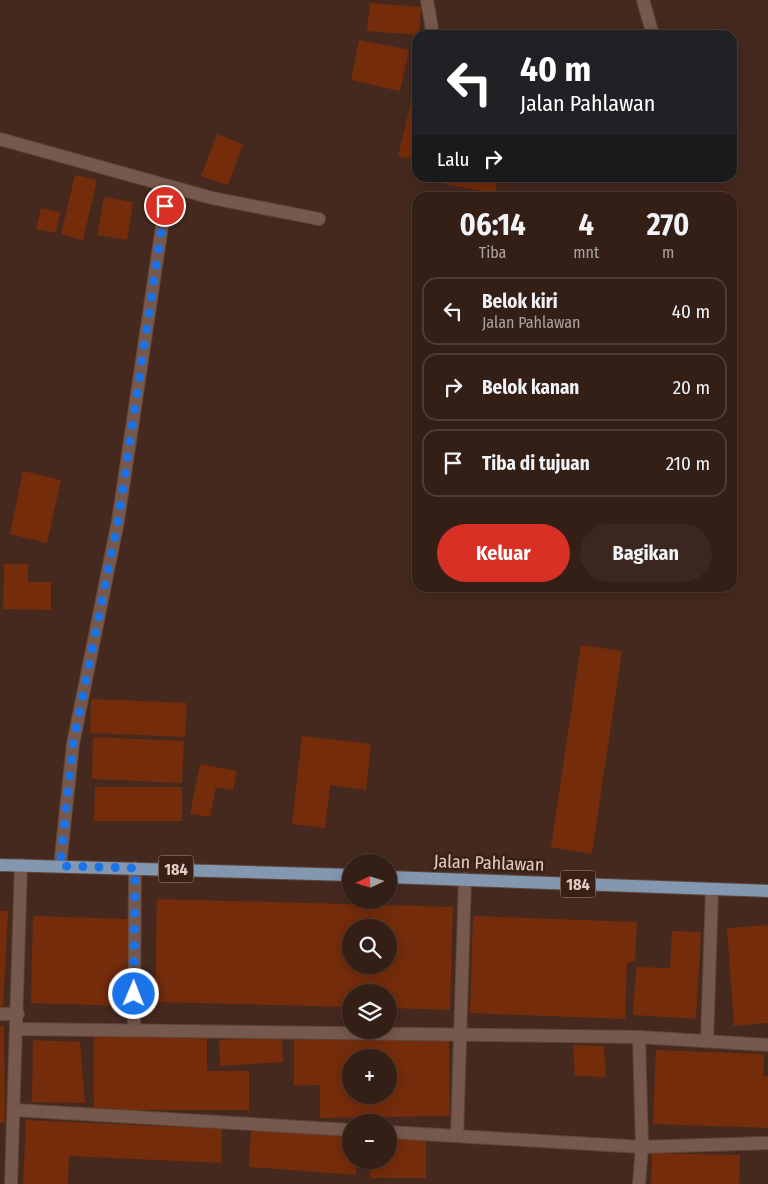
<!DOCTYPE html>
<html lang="id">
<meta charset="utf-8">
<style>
body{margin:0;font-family:"Fira Sans Condensed",sans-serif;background:#3c2720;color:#f1f3f6;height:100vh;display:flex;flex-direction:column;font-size:19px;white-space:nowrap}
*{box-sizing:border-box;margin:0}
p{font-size:16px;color:#a9a2a1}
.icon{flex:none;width:28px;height:28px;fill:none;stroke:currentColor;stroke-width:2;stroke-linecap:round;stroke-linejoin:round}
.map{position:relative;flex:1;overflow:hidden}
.drawer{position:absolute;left:412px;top:192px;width:325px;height:400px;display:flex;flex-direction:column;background:#341f17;border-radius:15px;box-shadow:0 2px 12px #0003,0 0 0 1px #4e3d36}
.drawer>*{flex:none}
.banner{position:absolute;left:412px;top:30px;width:325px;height:152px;border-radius:15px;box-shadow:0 2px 12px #0003,0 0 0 1px #4e3d36;background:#202124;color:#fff;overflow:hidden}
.needle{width:32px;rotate:266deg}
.controls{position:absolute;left:342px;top:854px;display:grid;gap:10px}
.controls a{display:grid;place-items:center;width:55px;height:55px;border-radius:50%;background:#341f17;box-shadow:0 2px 12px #0003,0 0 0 1px #4e3d36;font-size:25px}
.pin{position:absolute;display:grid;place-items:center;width:42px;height:42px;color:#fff;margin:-21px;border:2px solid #fff;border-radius:50%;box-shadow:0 1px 5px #0007}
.me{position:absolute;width:55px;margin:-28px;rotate:1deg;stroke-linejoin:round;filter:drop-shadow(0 0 4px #0008)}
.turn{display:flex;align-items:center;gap:18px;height:105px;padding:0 25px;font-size:22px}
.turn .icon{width:65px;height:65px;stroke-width:2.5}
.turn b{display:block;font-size:35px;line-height:42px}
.then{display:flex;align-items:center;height:48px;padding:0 25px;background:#0003;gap:10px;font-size:19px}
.eta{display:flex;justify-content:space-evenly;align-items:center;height:85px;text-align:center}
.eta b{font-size:30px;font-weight:700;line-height:35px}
.button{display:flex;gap:10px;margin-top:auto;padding:10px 25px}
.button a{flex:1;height:58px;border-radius:30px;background:#d93025;color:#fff;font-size:20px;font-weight:700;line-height:58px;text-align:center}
.button a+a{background:#3c2720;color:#f1f3f6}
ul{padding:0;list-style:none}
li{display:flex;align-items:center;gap:15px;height:68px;margin:0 10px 8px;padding:0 15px;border:2px solid #4e3d36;border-radius:15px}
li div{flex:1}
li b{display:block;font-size:19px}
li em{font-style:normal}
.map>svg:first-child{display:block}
.building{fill:#742c0b;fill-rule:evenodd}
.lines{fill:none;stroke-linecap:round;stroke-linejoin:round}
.minor-casing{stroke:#5e463d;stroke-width:14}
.major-casing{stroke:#5e463d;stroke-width:14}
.minor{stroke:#77584c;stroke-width:12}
.major{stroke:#8497b1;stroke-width:12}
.route{stroke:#1a73e8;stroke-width:9;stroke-dasharray:0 16.2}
.labels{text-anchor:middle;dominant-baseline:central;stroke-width:5;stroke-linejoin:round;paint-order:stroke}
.shield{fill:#3b2015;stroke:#ae9991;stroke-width:1}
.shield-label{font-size:16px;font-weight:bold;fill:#e0cdc6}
.street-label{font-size:18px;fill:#e0cdc6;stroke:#3b2015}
</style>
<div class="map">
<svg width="768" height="1184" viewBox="0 0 768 1184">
<rect width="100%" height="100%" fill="#45291f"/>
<g class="building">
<path d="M370 3 421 7 419 35 367 31Z"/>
<path d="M359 40 409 50 400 91 351 80Z"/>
<path d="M413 92 418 94V161L398 156Z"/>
<path d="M217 134 243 144 228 185 201 176Z"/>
<path d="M75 175 97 180 83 240 61 234Z"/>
<path d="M447 178H498L495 194 445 184Z"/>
<path d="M104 197 133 202 127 240 97 235Z"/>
<path d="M41 208 60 212 56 233 36 229Z"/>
<path d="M23 471 61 480 47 543 10 534Z"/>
<path d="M4 564H28V582H51V610L3 609Z"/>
<path d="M581 645 622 651 592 854 551 847Z"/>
<path d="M91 699 187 703 185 737 90 733Z"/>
<path d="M302 736 371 744 366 790 330 785 325 828 292 824Z"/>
<path d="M93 737 184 741 182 783 92 779Z"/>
<path d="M200 764 237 771 233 790 216 787 210 817 190 814Z"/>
<path d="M95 787H182V821H94Z"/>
<path d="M157 899 453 907 450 1010 389 1008V992H351V1007L155 1002ZM351 928H389V965H351Z"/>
<path d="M0 911H8L3 1008H0Z"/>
<path d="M33 916 128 919 125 1006 31 1003Z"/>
<path d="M473 916 637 922 635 961 627 963 625 1019 470 1013Z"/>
<path d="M768 925V1023L734 1026 727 928Z"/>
<path d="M672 931 701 932 696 1019 633 1015 636 967 670 968Z"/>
<path d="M0 1026H4L5 1123H0Z"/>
<path d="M93 1037H207V1071H249V1110H94Z"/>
<path d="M282 1037 283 1062 220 1066 219 1040Z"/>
<path d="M449 1038 450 1116 320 1118V1085L294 1086V1040ZM351 1058H389V1095H351Z"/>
<path d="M33 1040 80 1042 85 1103 32 1102Z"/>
<path d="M573 1045 604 1046 606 1077 575 1076Z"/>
<path d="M656 1050 764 1054 763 1076H768V1128L653 1124Z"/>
<path d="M26 1120 222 1129 221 1163 69 1156 68 1184H23Z"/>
<path d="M251 1129 351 1136V1160H357L356 1175 249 1167Z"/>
<path d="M389 1138H426V1178H370V1160H389Z"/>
<path d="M652 1153 740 1155 739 1184H651Z"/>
</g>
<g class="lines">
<defs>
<g id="minor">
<path d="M427 0 433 35"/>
<path d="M643 0 653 35"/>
<path d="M0 139 212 198 319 219"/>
<path d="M60 866 73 744 118 521 168 186"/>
<path d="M0 1014H18"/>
<path d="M18 1029 639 1037 768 1045"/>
<path d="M134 1030 135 868"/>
<path d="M707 1041 712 889"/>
<path d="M14 1110 351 1130"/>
<path d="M389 1132 642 1147 768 1143"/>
<path d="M457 1136 465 879"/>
<path d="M11 1184 21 865"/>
<path d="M639 1184 642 1147 639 1037"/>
</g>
<g id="major">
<path d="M0 865 351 875"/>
<path d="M389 877 768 891"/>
</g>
</defs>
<use href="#minor" class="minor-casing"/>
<use href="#major" class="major-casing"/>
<use href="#minor" class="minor"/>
<use href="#major" class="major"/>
</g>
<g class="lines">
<path class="route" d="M134 994 135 868 60 866 73 744 118 521 165 206"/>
</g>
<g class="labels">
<g class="shield">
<rect x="158.5" y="855.5" width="35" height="27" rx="4"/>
<rect x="560.5" y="870.5" width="35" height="27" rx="4"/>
</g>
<g class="shield-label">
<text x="176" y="869">184</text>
<text x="578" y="884">184</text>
</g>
<g class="street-label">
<text transform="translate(489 863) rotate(2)">Jalan Pahlawan</text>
</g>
</g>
</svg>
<div class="controls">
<a><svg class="needle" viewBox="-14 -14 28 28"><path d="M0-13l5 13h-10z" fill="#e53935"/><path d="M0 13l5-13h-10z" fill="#a9a2a1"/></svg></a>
<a><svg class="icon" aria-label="search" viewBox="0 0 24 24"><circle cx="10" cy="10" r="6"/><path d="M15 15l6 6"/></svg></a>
<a><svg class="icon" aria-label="layers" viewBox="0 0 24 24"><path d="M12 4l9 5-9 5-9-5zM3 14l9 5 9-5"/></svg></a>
<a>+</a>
<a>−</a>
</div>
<div class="pin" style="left:165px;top:206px;background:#d93025"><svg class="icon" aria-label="arrive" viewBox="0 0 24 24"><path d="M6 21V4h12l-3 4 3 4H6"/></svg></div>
<svg class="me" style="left:134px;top:994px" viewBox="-20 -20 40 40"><circle r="17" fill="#1a73e8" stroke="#fff" stroke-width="3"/><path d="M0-11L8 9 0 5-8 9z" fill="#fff"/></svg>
<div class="banner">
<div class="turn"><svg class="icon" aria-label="left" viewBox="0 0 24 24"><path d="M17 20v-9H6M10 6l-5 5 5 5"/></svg><div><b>40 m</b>Jalan Pahlawan</div></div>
<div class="then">Lalu<svg class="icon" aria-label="right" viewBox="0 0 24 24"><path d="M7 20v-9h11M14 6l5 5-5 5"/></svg></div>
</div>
<section class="drawer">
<div class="eta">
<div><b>06:14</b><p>Tiba</p></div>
<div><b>4</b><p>mnt</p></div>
<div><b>270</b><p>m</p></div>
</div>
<ul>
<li><svg class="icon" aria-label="left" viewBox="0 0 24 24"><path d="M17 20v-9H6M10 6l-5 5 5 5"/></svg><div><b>Belok kiri</b><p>Jalan Pahlawan</p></div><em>40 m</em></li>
<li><svg class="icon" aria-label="right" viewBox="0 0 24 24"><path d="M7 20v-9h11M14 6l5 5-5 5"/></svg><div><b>Belok kanan</b></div><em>20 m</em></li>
<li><svg class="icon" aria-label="arrive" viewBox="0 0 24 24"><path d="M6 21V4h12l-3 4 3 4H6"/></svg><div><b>Tiba di tujuan</b></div><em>210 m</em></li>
</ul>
<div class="button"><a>Keluar</a><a>Bagikan</a></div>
</section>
</div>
